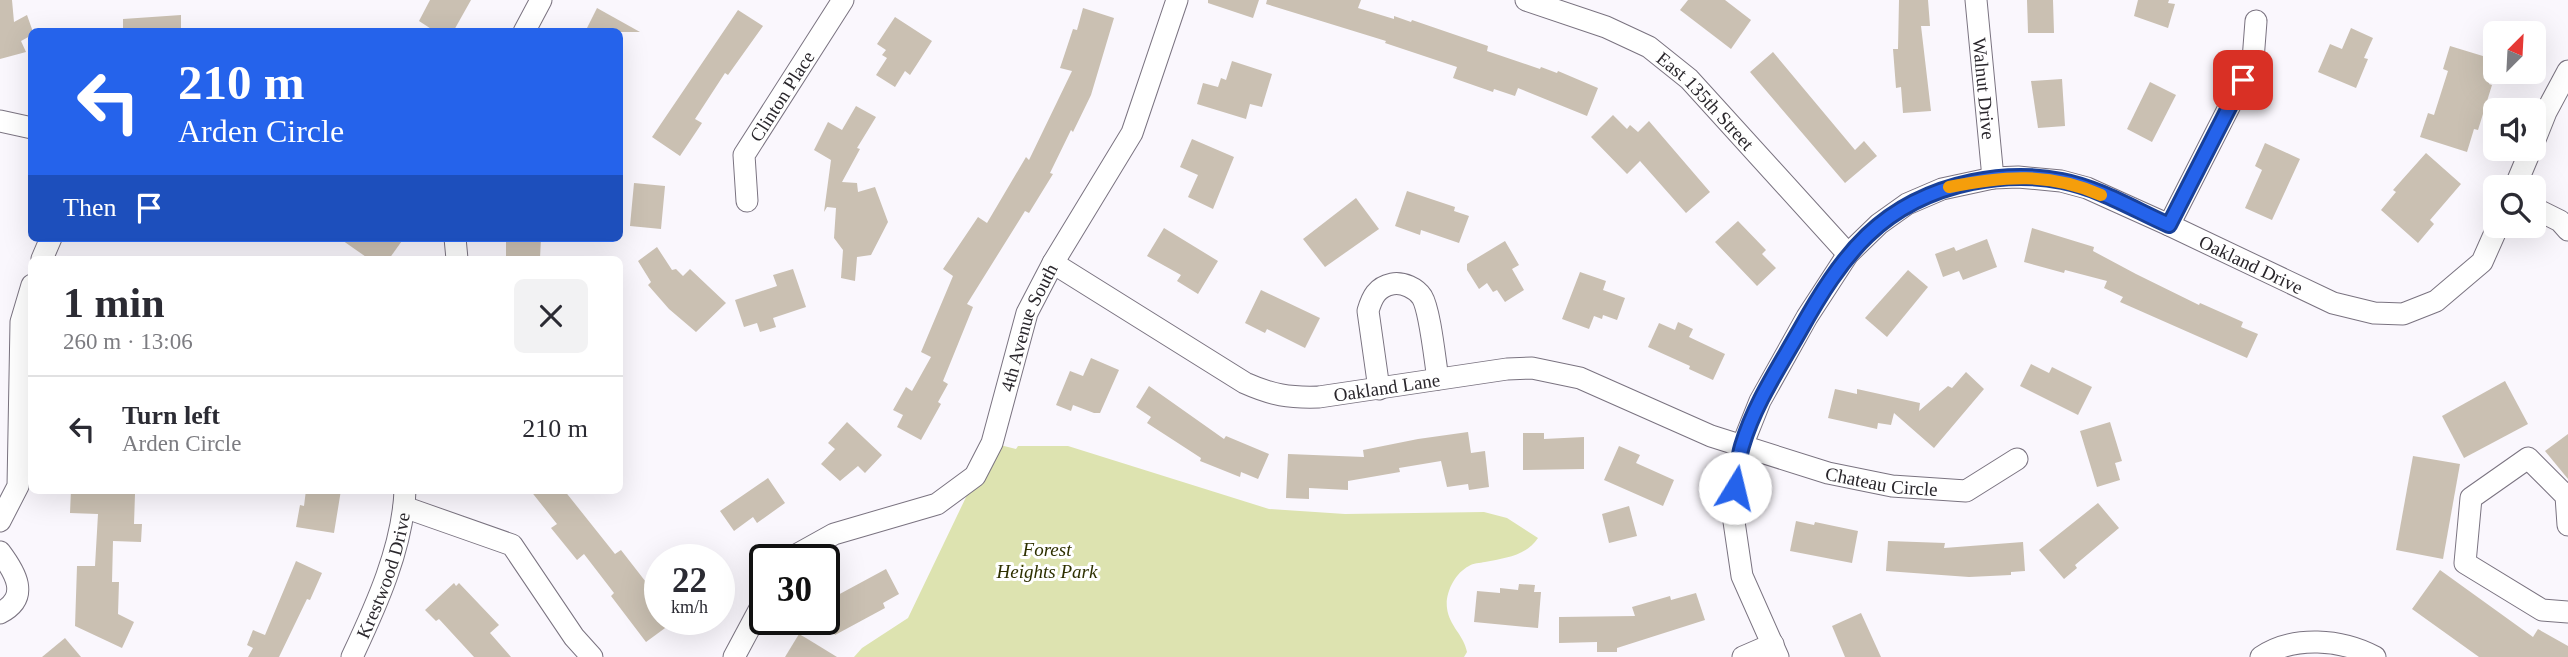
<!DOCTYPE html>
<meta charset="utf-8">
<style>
body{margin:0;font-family:"Times New Roman",serif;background:#f2f2f3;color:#2b2b33;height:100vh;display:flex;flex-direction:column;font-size:26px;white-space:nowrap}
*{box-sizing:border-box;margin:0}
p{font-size:23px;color:#7c7c81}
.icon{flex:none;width:38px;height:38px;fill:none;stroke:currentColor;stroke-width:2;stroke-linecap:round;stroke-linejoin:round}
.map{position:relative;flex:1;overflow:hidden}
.drawer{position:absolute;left:28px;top:256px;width:595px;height:238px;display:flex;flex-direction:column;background:#fff;border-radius:10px;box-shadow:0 7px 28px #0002}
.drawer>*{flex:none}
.top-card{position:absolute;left:28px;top:28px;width:595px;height:214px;border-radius:10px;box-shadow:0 7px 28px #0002;background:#2563eb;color:#fff;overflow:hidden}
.needle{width:46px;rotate:24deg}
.fabs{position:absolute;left:2483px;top:21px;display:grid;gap:14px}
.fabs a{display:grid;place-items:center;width:63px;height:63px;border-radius:10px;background:#fff;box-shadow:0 7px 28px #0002;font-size:35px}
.speed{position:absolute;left:644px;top:544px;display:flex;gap:14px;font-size:35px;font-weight:700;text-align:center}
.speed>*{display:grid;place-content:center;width:91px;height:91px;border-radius:50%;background:#fff;box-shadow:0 7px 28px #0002;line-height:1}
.speed small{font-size:18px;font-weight:400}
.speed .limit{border:4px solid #111;border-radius:10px;background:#fff;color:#111}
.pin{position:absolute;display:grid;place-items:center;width:60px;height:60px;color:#fff;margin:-30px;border-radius:14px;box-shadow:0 4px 10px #0006}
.me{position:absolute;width:77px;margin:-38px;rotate:9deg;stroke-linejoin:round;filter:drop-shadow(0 0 5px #0008)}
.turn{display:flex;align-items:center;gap:24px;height:147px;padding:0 35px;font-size:32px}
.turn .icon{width:91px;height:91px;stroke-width:2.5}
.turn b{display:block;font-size:49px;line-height:60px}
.then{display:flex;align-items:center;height:66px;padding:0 35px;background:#0003;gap:14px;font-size:26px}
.round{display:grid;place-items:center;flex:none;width:74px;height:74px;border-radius:10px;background:#f2f2f3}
.summary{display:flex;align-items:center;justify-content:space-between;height:119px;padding:0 35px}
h1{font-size:42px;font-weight:700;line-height:52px}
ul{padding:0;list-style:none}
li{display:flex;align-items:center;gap:21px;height:105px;padding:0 35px;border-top:2px solid #e1e1e2}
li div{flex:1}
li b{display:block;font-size:26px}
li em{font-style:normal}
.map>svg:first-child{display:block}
.green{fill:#dde3b0}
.building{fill:#cac0b2}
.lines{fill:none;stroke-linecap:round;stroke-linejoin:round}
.minor-casing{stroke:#7a7380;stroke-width:23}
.minor{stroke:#fff;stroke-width:21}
.route-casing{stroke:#184099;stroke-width:18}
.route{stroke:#2563eb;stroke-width:12}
.slow{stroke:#f59e0b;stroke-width:12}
.labels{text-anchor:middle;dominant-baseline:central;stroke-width:6;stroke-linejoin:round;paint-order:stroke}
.street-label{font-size:19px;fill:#2a272c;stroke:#fff}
.park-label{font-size:19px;font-style:italic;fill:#2e3000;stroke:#fff}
</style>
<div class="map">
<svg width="2568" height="657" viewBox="0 0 2568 657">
<rect width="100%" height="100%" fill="#faf7fd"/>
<path class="green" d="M992 443 1016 449 1018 446H1068L1269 509 1345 514 1484 512 1507 518 1538 538C1526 556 1505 558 1485 562 1480 563 1473 563 1469 566 1455 573 1445 593 1447 608 1449 626 1464 635 1467 652L1464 657H854L862 648 908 618Z"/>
<g class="building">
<path d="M0 0H12L14 22 27 15 33 32 32 35 21 41 26 52 0 59Z"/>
<path d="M430 0H471L453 32H436L419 21Z"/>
<path d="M1208 0H1259L1253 18 1208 3Z"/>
<path d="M1267 0H1361L1358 8 1394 19V16L1411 22 1412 20 1488 46 1487 51 1540 69 1541 67 1557 73 1558 71 1598 88 1587 116 1518 88 1515 96 1494 89 1493 92 1453 78 1457 67 1385 43 1386 41 1266 4Z"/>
<path d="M1688 0H1725L1751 20 1731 49 1680 10Z"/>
<path d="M1899 0H1928L1930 26H1921L1931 111 1903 113 1901 87 1896 88 1893 49H1898Z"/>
<path d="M2027 0H2053L2054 33H2028Z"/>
<path d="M2138 0H2169L2168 3 2175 4 2168 28 2134 16Z"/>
<path d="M597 8 640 32H585Z"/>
<path d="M1083 8 1114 18 1091 95 1073 132 1071 130 1050 173 1053 174 1029 213 1025 211 967 304 973 307 943 381 948 384 938 402 941 404 921 440 897 427 903 415 893 410 906 387 912 391 931 357 921 352 953 276 943 269 978 217 987 223 1026 157 1029 160 1072 71 1060 68 1073 29 1077 30Z"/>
<path d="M738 10 763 26 728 75 725 73 695 119 702 123 680 156 652 137Z"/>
<path d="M181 15V32H123V19Z"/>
<path d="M895 17 932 41 910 75 905 71 895 87 876 75 887 58 882 55 886 50 877 44Z"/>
<path d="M2351 28 2373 38 2364 58 2368 59 2356 88 2318 72 2330 44 2342 49Z"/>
<path d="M2450 46 2496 60 2489 84 2492 85 2478 130 2474 129 2467 152 2420 137 2428 113 2434 115 2448 71 2443 69Z"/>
<path d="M1773 52 1855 150 1864 141 1877 156 1845 183 1750 72Z"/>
<path d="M1232 61 1272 74 1262 107 1250 104 1246 119 1197 104 1203 83 1218 87 1221 78 1226 80Z"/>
<path d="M2062 79 2065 126 2038 128 2031 81Z"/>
<path d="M2150 82 2176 95 2152 142 2127 129Z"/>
<path d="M856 106 876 117 857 148 860 149 842 182 857 183 858 192 875 187 888 222 871 255 857 257 855 281 841 278 843 250 834 238 836 208 827 207 824 212 831 160 814 150 828 122 842 130Z"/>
<path d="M1613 115 1627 129 1630 125 1638 132 1649 121 1710 192 1686 213 1640 161 1627 174 1591 137Z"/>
<path d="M1192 139 1234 157 1213 209 1188 197 1198 175 1180 167Z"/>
<path d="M2265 143 2300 159 2272 220 2245 208 2262 170 2255 166Z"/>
<path d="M2426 153 2461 184 2430 220 2434 224 2418 243 2381 210 2396 192 2393 190Z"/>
<path d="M634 183 665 186 661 229 630 226Z"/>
<path d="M1407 191 1455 207 1454 211 1469 216 1459 243 1421 230 1420 235 1395 226Z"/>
<path d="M1356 198 1379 229 1325 267 1303 239Z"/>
<path d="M1738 221 1766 250 1762 254 1776 268 1757 286 1715 242Z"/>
<path d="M1164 228 1218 261 1198 294 1177 281 1181 275 1147 256Z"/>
<path d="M2032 228 2094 247 2093 251 2136 274 2199 305 2200 303 2243 322 2241 327 2258 334 2247 358 2120 302 2123 297 2104 288 2107 281 2065 270 2064 273 2024 262Z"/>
<path d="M339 238H404L389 259H369Z"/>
<path d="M506 238H541L540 258 506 256Z"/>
<path d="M1987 239 1997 267 1963 280 1959 271 1943 277 1935 254 1954 247 1956 251Z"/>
<path d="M1505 241 1519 265 1512 269 1524 290 1505 302 1497 290 1493 292 1487 283 1479 289 1467 270V264Z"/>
<path d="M657 247 672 270 676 269 683 276 690 269 726 303 696 332 669 309 648 285 651 282 638 261Z"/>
<path d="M793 269 806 307 773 318 776 327 760 332 757 323 744 327 735 300 777 286 773 275Z"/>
<path d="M1908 270 1928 287 1887 337 1865 318Z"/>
<path d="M1580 272 1606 281 1603 290 1625 298 1617 320 1603 315 1602 319 1594 316 1589 329 1562 319Z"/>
<path d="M1261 290 1320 318 1305 348 1267 329 1265 333 1245 323Z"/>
<path d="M1678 322 1693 329 1689 337 1725 354 1713 380 1689 369 1690 366 1648 347 1659 323 1675 330Z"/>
<path d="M1091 358 1119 370 1100 413H1094L1073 405 1071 411 1056 405 1070 371 1083 376Z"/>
<path d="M2031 364 2049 373 2052 367 2092 387 2078 415 2020 386Z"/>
<path d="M1966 372 1984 389 1934 448 1894 413 1891 425 1878 423 1877 429 1828 418 1835 389 1857 394V389L1920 403 1919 411 1948 386 1952 388Z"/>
<path d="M2505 381 2528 424 2464 458 2442 416Z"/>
<path d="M1149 386 1224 439 1226 436 1269 454 1258 479 1241 472 1240 477 1200 461 1201 458 1147 423 1151 417 1136 407Z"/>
<path d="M847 422 882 455 865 473 858 466 840 481 821 464 835 449 828 443Z"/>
<path d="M2110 422 2122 461 2115 463 2120 480 2097 487 2080 431Z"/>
<path d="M1468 432 1471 453 1485 451 1489 487 1469 490 1468 484 1447 487 1441 461 1399 468 1400 472 1348 481V490L1309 488V499L1286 498 1288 454 1364 457 1363 450 1418 439Z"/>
<path d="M1523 433H1544V439L1584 437V469L1523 470Z"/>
<path d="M2568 434V479L2545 451Z"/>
<path d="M1619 446 1640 455 1636 463 1674 480 1663 506 1604 480Z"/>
<path d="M2413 456 2460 464 2443 559 2396 550Z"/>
<path d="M768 478 785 503 757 523 753 517 734 531 720 511Z"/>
<path d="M71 490H102V492L135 494 134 524H142L141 542 113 541 112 582H119L118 614 134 622 122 648 75 626 77 566H95L98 514 70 513Z"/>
<path d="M306 490H341L334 533 296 527 300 505 304 506Z"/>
<path d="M530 490H564L615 554 621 550 649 586 660 577V620H676L646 642 611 596 614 593 584 554 577 560 551 528 557 524Z"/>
<path d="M2098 503 2119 528 2075 565 2077 568 2064 579 2039 550Z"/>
<path d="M1629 506 1637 536 1609 543 1602 514Z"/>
<path d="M1796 521 1814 525 1815 522 1858 531 1852 563 1790 551Z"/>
<path d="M1888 541 1945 543 1944 548 2023 542 2025 571 2011 572V575L1969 577 1886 571Z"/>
<path d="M296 561 322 573 310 600 307 599 279 657H248L253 648 247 645 253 630 265 635Z"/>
<path d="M886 569 899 594 883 603 885 608 835 635 824 616V607L837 599 836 596Z"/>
<path d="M2440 570 2533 637 2538 629 2568 646V657H2479L2412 609Z"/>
<path d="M454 583 456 586 459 583 499 625 490 633 511 657H474L439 619 436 621 425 610Z"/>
<path d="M1519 584 1535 585 1534 592H1541L1538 628 1474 622 1477 591 1500 593V588L1518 590Z"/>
<path d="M1696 593 1705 620 1617 648V652H1597V642L1559 643V617L1635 616 1632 607 1670 596 1671 600Z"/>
<path d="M1861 613 1881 657H1845L1832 626Z"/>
<path d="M799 634 806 638 837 657H785Z"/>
<path d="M65 638 81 657H42Z"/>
</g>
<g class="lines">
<defs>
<g id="minor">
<path id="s1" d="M1526 0 1606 27 1649 47 1689 79 1848 254"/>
<path id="s2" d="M1976 0 1993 178"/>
<path d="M524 32 541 0"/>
<path d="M0 121 32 128"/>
<path d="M2534 142 2546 112 2568 71"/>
<path d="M2515 187 2531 149"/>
<path id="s3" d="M747 201 744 155 843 0"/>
<path d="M2534 208 2560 221 2568 230"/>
<path d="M2169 225 2253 60 2256 21"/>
<path d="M455 238 457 259"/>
<path d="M42 259 51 238"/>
<path id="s4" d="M1053 263 1245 383C1272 395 1289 398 1319 397L1507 369 1532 368 1580 378 1711 436 1828 473 1892 486 1966 491 2017 459"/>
<path d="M1379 389 1368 311C1372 297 1377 287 1392 284 1403 282 1416 288 1422 297 1430 310 1435 361 1438 379"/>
<path d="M404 507 512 545 574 637 592 657"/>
<path d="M0 521 18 486 21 322 32 285"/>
<path d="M2568 525 2566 496 2528 458 2471 498 2465 563 2542 610 2568 612"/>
<path d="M0 552C15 572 31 597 0 613"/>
<path id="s5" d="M793 560 798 554 834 534 937 504 975 476 992 443 1027 313 1053 263 1132 133 1177 0"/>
<path id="s6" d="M352 657C376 606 403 547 405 490"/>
<path d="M734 657 765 599"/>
<path d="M1743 657 1773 644"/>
<path id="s7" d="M1778 657 1742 576 1732 508 1742 446 1760 401 1807 317 1848 254 1879 224 1907 204 1942 189 1993 178 2018 177 2061 181 2087 188 2169 225 2333 303 2374 313 2403 314 2436 301 2482 262 2498 226"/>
<path d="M2261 657C2294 635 2341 639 2375 657"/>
</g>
</defs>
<use href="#minor" class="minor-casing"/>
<use href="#minor" class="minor"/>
</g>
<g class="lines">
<defs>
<path id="route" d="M1735 488C1738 474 1738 459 1742 446 1754 405 1778 369 1799 332 1842 255 1881 201 1972 182 2001 176 2032 175 2062 181 2099 188 2135 210 2169 225L2243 80"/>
</defs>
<use href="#route" class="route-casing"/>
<use href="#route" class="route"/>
<path class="slow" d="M1949 187C2003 176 2050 172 2101 195"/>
</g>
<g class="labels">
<g class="street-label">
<text stroke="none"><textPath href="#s2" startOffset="89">Walnut Drive</textPath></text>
<text stroke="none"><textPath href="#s3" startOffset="116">Clinton Place</textPath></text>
<text stroke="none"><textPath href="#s1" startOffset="210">East 135th Street</textPath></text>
<text stroke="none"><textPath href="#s7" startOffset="884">Oakland Drive</textPath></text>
<text stroke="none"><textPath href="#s5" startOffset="362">4th Avenue South</textPath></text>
<text stroke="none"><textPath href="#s4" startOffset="371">Oakland Lane</textPath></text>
<text stroke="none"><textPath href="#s4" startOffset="887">Chateau Circle</textPath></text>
<text stroke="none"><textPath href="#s6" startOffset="88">Krestwood Drive</textPath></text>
</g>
<g class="park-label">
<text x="1047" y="549">Forest<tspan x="1047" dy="22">Heights Park</tspan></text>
</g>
</g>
</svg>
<div class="fabs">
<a><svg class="needle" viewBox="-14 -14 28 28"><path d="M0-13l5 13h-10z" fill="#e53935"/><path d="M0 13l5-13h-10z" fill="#7c7c81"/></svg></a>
<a><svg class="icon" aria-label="sound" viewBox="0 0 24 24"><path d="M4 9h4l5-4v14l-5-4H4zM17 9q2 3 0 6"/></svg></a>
<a><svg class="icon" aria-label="search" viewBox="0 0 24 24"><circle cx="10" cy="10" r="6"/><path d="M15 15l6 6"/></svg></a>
</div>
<div class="speed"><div>22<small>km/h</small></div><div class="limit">30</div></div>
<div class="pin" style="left:2243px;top:80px;background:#d93025"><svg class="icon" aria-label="arrive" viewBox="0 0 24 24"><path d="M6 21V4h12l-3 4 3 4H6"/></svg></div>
<svg class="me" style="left:1735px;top:488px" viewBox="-20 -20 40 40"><circle r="19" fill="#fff"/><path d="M0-13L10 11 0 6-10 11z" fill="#2563eb"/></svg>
<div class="top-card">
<div class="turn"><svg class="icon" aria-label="left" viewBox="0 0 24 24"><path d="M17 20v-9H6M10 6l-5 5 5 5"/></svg><div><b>210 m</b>Arden Circle</div></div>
<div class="then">Then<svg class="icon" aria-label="arrive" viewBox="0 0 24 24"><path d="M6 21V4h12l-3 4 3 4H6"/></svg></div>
</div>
<section class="drawer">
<div class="summary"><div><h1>1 min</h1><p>260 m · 13:06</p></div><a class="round"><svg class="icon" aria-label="close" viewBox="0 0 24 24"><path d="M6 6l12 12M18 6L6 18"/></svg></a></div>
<ul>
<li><svg class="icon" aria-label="left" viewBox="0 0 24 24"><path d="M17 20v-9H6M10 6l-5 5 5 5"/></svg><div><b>Turn left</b><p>Arden Circle</p></div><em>210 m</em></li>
</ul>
</section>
</div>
